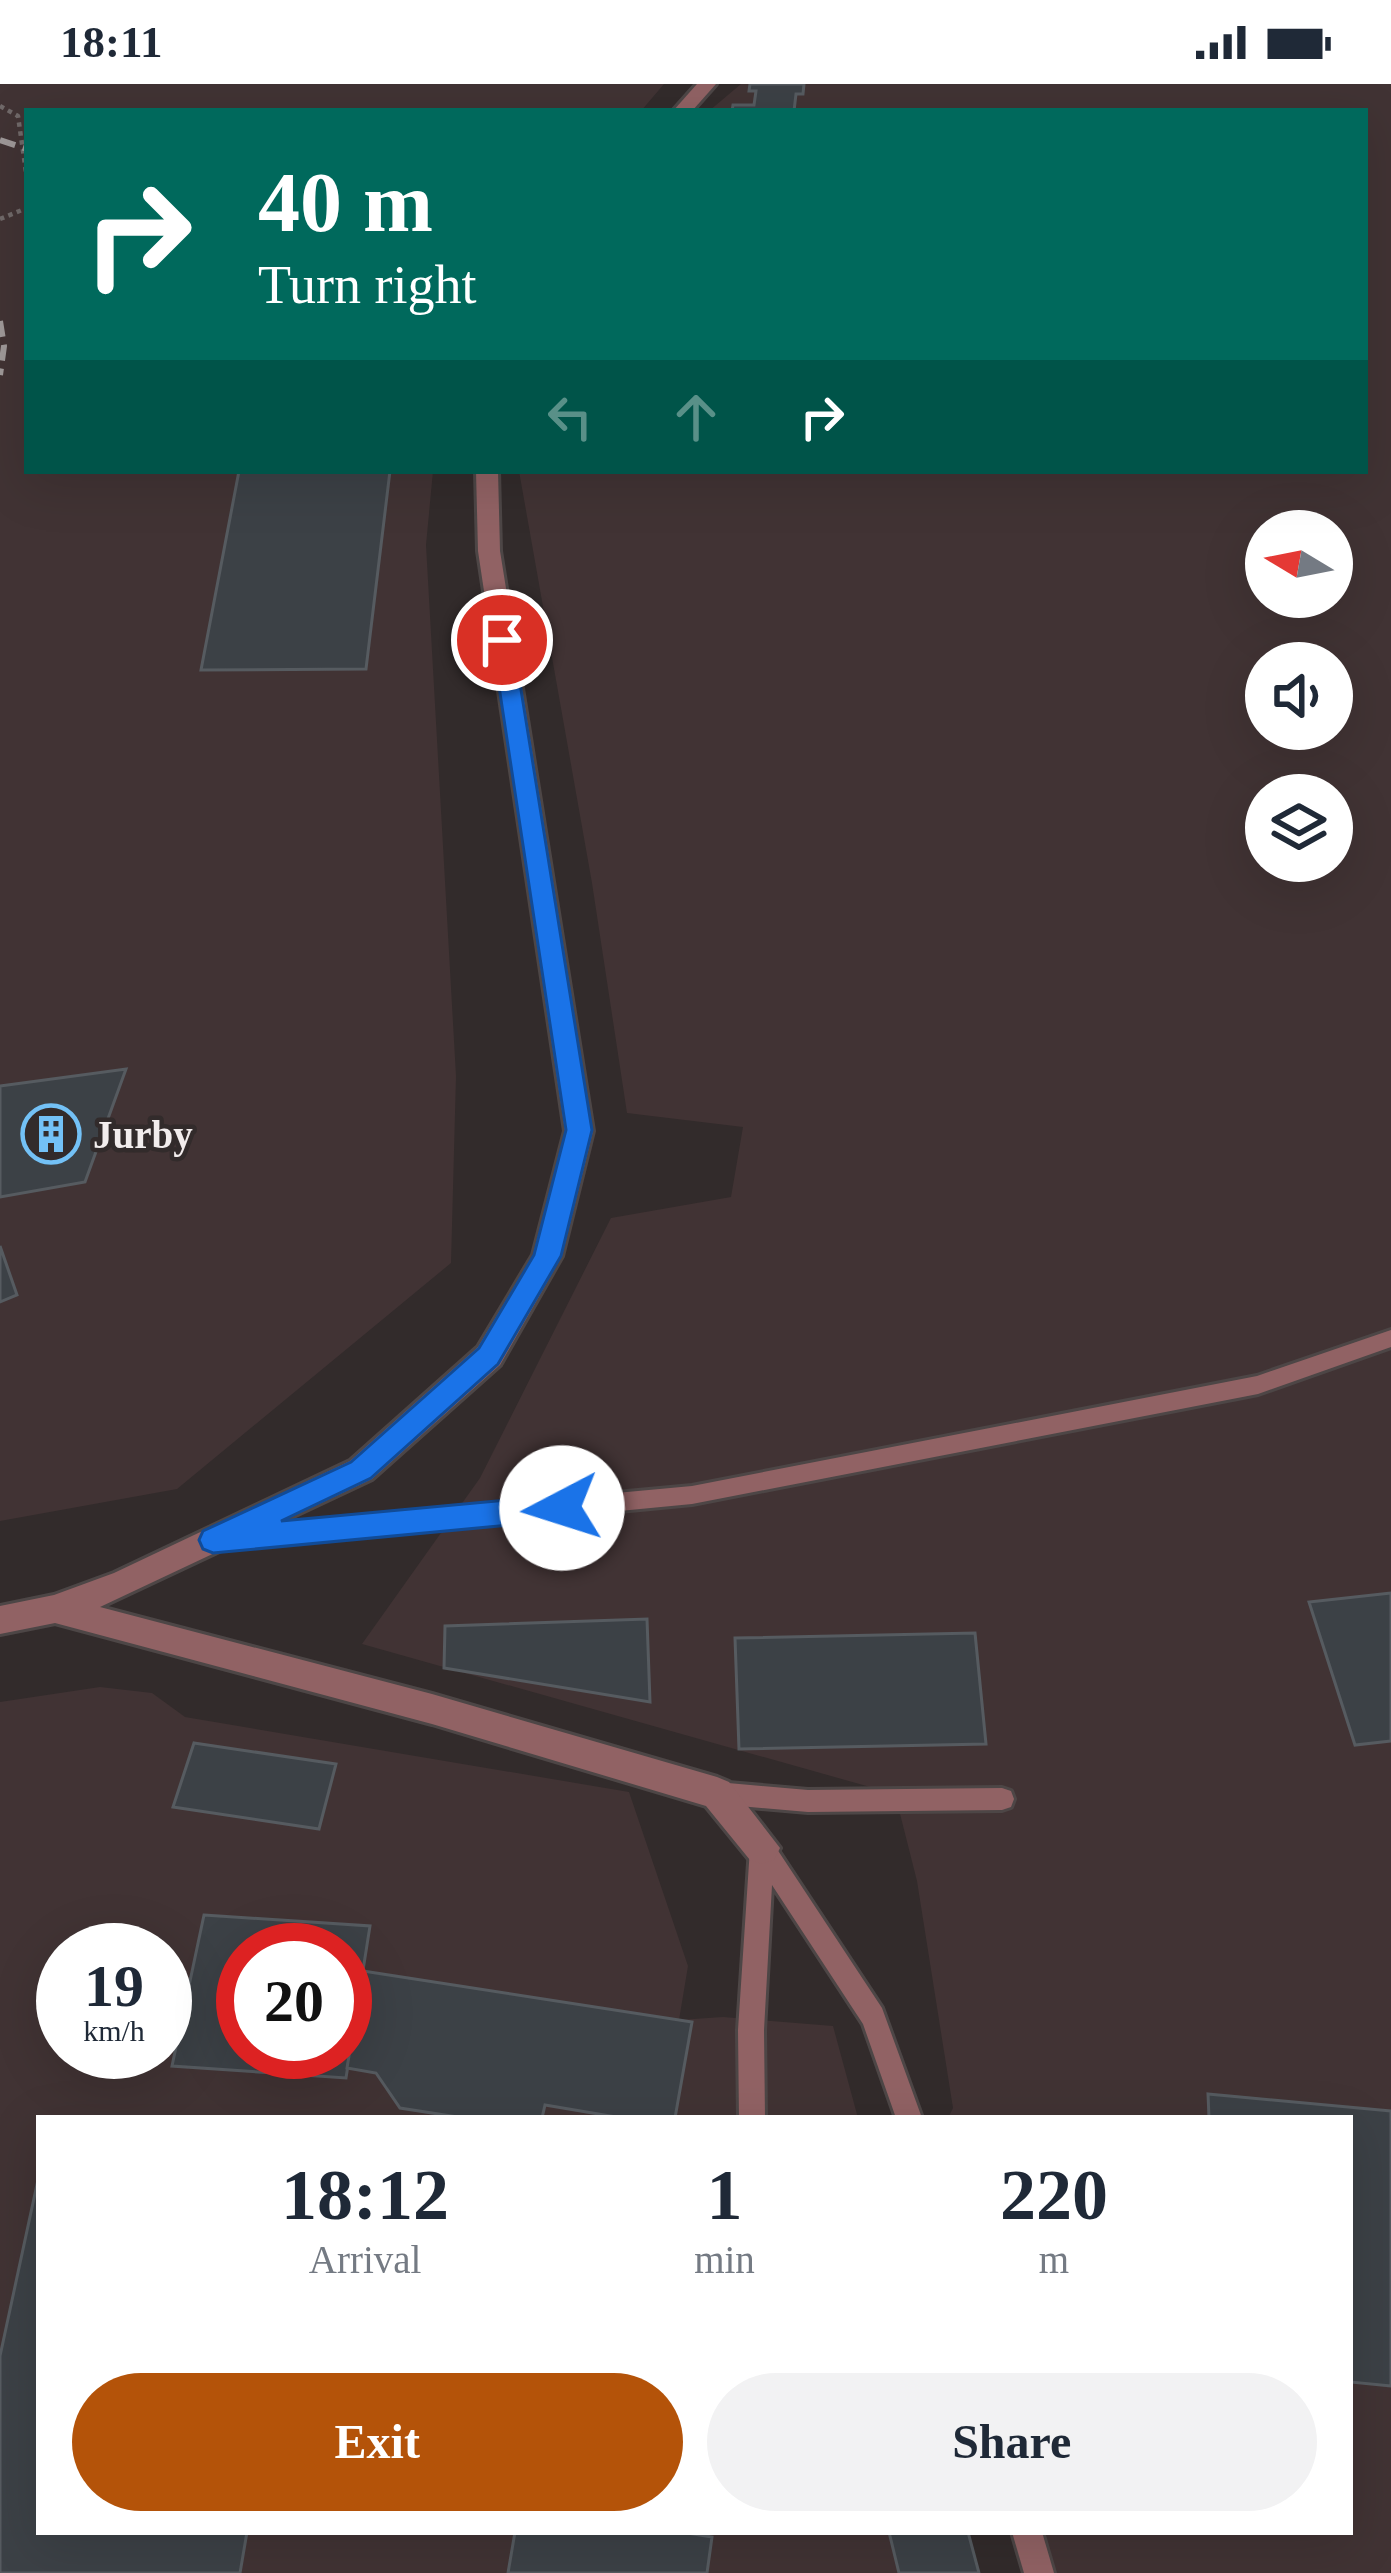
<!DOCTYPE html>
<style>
body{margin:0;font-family:"Times New Roman",serif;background:#f2f2f3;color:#1f2937;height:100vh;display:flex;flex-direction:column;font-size:45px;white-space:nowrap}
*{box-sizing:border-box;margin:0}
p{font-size:39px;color:#747a83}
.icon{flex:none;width:66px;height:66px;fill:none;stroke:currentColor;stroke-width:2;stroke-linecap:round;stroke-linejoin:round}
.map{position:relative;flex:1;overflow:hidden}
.drawer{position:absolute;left:36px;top:2031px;width:1317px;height:420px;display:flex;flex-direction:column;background:#fff;border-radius:0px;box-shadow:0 12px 48px #0002}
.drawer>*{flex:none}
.guide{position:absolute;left:24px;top:24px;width:1344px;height:366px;border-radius:0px;box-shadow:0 12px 48px #0002;background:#00695c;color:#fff;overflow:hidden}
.needle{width:78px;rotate:280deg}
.controls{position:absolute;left:1245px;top:426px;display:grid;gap:24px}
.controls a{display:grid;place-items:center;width:108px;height:108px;border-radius:50%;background:#fff;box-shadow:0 12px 48px #0002;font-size:60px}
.speed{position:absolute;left:36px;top:1839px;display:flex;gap:24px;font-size:60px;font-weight:700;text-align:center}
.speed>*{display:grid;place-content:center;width:156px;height:156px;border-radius:50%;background:#fff;box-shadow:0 12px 48px #0002;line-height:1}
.speed small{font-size:30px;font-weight:400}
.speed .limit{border:18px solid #d22;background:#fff;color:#111}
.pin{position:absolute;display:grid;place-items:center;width:102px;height:102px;color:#fff;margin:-51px;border:6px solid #fff;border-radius:50%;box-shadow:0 3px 12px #0007}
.me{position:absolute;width:132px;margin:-66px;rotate:265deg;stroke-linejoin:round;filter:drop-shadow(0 0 9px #0008)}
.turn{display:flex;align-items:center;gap:42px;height:252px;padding:0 36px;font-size:54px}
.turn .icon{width:156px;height:156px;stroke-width:2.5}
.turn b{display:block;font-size:84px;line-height:102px}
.lanes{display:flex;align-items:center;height:114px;padding:0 36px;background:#0003;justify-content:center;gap:60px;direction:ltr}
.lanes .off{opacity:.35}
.eta{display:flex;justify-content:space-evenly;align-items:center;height:204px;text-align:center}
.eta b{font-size:72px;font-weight:700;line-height:84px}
.primary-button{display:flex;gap:24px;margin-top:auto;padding:24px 36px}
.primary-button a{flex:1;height:138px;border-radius:72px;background:#b45309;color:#fff;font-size:48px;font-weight:700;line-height:138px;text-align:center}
.primary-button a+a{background:#f2f2f3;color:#1f2937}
.status{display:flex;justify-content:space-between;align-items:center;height:84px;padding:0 60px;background:#fff;direction:ltr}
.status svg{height:33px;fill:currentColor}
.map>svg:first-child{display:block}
.built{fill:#413334;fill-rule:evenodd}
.building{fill:#3c4146;stroke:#565b60;stroke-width:3;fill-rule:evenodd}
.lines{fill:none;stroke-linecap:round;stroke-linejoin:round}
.service-casing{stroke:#4d4646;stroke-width:6}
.minor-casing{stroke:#4d4646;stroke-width:6}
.path{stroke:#706969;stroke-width:4.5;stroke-dasharray:4.5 4.5;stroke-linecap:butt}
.service{fill:#916264;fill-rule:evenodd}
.minor{fill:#916264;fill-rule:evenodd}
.rail{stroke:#9e9898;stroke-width:6;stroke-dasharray:16 8;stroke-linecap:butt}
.route{fill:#1a73e8;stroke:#114b97;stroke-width:3}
.labels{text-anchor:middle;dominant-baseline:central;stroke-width:9;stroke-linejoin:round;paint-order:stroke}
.poi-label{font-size:39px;font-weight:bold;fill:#f2eded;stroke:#322b2b;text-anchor:start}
</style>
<div class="status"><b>18:11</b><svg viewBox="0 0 49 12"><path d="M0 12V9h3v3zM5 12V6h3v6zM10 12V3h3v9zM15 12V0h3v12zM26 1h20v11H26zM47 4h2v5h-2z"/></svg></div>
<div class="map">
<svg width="1391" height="2489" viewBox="0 0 1391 2489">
<rect width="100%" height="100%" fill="#322b2b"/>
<g class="built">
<path d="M0 0H664L641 27H27V387H433L426 461 456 992 451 1179 177 1405 0 1437Z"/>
<path d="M741 0H1391V2489H1054L1042 2448H1350V2034H948L953 2024 917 1797 895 1710 362 1560 480 1394 611 1134 731 1113 743 1043 627 1029 592 799 519 387H1365V27H709ZM1266 447H1332V513H1266ZM1266 579H1332V645H1266ZM1266 711H1332V777H1266Z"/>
<path d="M100 1603 152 1609 185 1633 629 1708 688 1882 679 1936 723 1933 833 1942 858 2034H39V2448H969L980 2489H0V1618ZM63 1866H165V1968H63ZM243 1866H345V1968H243Z"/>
</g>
<g class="building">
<path d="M750 0H804L803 10H796L794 27H732L733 21H754L756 7H749Z"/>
<path d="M239 387H390L366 585 201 586Z"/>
<path d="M126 985 85 1098 0 1113V1002Z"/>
<path d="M0 1162 17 1211 0 1218Z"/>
<path d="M1391 1509V1657L1355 1661 1309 1518Z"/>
<path d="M647 1535 650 1618 444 1584 445 1542Z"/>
<path d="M975 1549 986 1660 739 1665 735 1554Z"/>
<path d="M194 1659 336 1680 319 1745 173 1723Z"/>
<path d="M204 1831 370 1842 346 1994 172 1982ZM243 1866H345V1968H243Z"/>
<path d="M363 1887 692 1938 675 2034H622L545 2021 542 2034H464L400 2024 376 1989 347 1984Z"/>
<path d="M1208 2010 1391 2027V2302L1350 2298V2034H1209Z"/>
<path d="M39 2091V2448H247L240 2489H0V2272Z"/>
<path d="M515 2448H681L712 2453 707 2489H508Z"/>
<path d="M889 2448H968L979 2489H899Z"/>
</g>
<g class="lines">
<defs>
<g id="service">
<path d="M1391 1246V1263L1258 1310 692 1420 224 1465 216 1462 213 1455 216 1448 224 1445 692 1402 1257 1292Z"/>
<path d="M717 1698 808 1706 1002 1704 1011 1707 1014 1715 1011 1723 1002 1726 808 1728 717 1720 708 1717 705 1709 708 1701Z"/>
<path d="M762 1753 771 1756 882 1924 922 2034H896L863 1940 772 1801 764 1946 765 2034H739L738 1946 750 1764 753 1756Z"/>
<path d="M1012 2448H1042L1054 2489H1024Z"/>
</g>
<g id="minor">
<path d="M697 0H716L692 27H673Z"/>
<path d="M476 387H498L500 467 593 1047 562 1172 500 1281 372 1395 100 1523 432 1610 717 1693 729 1698 780 1764 774 1776 762 1780 750 1776 706 1722 432 1640 55 1539 0 1550V1522L54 1511 114 1489 350 1377 478 1263 533 1171 565 1047 478 467Z"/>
</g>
</defs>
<use href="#service" class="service-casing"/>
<use href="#minor" class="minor-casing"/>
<g class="path">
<path d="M0 22 18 32 27 95"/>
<path d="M0 135 27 124"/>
</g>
<use href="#service" class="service"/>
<use href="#minor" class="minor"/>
<g class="rail">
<path d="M0 56 27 65"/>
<path d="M0 237 4 262 0 291"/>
</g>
</g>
<path class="route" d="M502 549 513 556 592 1046 561 1172 498 1280 371 1394 281 1437 562 1411 572 1415 576 1424 572 1432 562 1436 213 1469 203 1465 199 1456 203 1447 351 1378 479 1264 534 1171 566 1046 492 556Z"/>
<defs>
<symbol id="building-ring" viewBox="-11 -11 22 22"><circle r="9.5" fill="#322b2b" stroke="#73c1f6" stroke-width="1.5"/><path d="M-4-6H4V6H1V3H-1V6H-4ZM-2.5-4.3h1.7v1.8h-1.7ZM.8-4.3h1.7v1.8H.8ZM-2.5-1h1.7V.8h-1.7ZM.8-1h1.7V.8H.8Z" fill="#73c1f6"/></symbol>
</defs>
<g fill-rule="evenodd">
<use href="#building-ring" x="18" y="1017" width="66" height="66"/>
</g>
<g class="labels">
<g class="poi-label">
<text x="93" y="1050">Jurby</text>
</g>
</g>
</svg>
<div class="controls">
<a><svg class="needle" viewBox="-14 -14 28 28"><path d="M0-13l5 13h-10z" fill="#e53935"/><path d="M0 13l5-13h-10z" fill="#747a83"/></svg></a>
<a><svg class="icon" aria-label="sound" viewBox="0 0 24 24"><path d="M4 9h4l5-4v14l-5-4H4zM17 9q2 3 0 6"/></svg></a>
<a><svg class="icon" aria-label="layers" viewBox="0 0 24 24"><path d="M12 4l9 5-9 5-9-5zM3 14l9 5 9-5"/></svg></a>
</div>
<div class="speed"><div>19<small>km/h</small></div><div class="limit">20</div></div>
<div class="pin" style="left:502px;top:556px;background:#d93025"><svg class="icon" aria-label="arrive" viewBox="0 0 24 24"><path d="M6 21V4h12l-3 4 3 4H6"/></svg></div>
<svg class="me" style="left:562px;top:1424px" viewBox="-20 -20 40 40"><circle r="19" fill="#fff"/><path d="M0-13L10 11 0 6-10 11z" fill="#1a73e8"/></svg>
<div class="guide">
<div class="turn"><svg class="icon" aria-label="right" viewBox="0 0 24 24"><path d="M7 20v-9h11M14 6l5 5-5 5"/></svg><div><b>40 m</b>Turn right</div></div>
<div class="lanes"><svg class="icon off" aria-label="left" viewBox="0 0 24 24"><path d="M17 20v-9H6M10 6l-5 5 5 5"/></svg><svg class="icon off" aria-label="ahead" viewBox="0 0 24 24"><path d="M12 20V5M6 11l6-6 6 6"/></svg><svg class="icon" aria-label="right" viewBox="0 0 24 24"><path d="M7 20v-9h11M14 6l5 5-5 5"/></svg></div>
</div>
<section class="drawer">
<div class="eta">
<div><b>18:12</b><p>Arrival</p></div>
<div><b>1</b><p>min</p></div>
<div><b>220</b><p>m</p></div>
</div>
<div class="primary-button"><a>Exit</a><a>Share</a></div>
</section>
</div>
